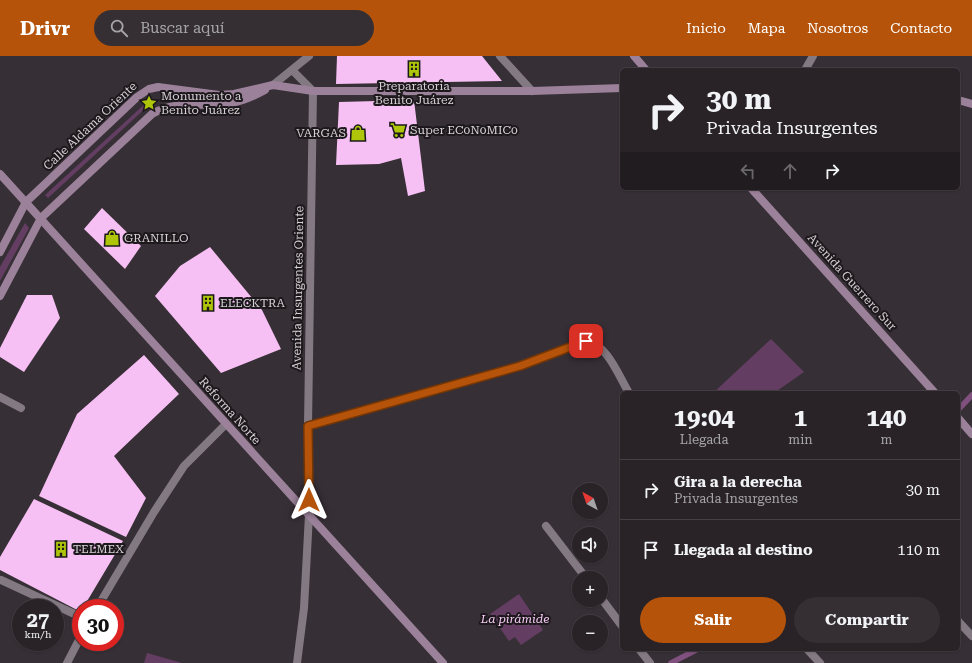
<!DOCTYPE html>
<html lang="es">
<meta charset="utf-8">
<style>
body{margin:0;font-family:"Roboto Serif",serif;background:#352f34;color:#f1f3f6;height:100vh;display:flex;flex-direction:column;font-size:15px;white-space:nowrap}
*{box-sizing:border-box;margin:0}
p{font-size:13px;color:#a5a4a8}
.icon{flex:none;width:22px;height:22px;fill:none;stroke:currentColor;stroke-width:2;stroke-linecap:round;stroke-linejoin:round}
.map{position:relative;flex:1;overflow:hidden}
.drawer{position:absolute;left:620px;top:335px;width:340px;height:260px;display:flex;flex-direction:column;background:#292328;border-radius:6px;box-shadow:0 1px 3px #0004,0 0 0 1px #454045}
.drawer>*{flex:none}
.banner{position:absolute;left:620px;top:12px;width:340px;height:122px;border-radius:6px;box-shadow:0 1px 3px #0004,0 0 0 1px #454045;background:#292328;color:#f1f3f6;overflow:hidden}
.needle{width:26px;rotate:320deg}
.fabs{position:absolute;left:572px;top:427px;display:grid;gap:8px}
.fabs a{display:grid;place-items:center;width:36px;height:36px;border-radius:50%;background:#292328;box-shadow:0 1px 3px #0004,0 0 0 1px #454045;font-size:20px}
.speed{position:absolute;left:12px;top:543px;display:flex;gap:8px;font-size:20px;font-weight:700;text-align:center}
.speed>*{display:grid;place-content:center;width:52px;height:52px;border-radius:50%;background:#292328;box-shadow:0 1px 3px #0004,0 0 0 1px #454045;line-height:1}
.speed small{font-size:10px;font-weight:400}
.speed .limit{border:6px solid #d22;background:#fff;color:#111}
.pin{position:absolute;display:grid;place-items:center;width:34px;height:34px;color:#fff;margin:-17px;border-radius:8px;box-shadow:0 2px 6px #0006}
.me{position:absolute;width:44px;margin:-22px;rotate:0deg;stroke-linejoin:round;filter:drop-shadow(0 0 3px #0008)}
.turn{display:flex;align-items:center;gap:14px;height:84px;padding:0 20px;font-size:18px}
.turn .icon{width:52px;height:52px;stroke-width:2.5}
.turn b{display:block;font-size:28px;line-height:34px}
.lanes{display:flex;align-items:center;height:38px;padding:0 20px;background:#0003;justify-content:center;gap:20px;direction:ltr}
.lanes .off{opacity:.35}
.eta{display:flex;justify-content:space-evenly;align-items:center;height:68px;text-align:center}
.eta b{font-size:24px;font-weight:700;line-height:28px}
.primary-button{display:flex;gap:8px;margin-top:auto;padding:8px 20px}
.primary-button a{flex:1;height:46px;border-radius:24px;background:#b45309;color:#fff;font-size:16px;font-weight:700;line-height:46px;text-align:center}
.primary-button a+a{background:#352f34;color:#f1f3f6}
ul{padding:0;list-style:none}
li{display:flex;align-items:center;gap:12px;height:60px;padding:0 20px;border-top:1px solid #454045}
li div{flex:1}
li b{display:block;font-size:15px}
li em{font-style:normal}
header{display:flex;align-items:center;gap:24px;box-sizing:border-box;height:56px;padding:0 20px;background:#b45309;color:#fff}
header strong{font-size:19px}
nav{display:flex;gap:22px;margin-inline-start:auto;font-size:14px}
.search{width:280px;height:36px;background:#352f34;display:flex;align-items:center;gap:10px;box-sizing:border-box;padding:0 14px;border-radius:22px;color:#a5a4a8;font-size:15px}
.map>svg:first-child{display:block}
.green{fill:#633e62}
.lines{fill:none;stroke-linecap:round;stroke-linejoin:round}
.stream{stroke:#80507e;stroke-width:5.5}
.building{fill:#f7c0f4}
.lane{stroke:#837982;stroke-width:8}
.street{stroke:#837982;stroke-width:8}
.secondary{stroke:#9b8199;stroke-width:8}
.route-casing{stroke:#753606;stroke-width:10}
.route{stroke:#b45309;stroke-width:7}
.labels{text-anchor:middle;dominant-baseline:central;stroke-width:4;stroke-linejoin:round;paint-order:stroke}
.poi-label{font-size:12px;fill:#d6d0d5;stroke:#1c181c;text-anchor:start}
.street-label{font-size:12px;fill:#d6d0d5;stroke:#1c181c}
.park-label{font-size:12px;font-style:italic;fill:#f7cbf5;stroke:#1c181c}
</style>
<header>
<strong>Drivr</strong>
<div class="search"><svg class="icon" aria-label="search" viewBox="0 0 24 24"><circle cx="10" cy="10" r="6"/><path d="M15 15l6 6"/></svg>Buscar aquí</div>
<nav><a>Inicio</a><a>Mapa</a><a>Nosotros</a><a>Contacto</a></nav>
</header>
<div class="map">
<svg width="972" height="607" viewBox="0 0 972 607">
<rect width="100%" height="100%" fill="#372f36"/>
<g class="green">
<path d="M147 46 149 49 48 142 45 139Z"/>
<path d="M25 167 29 172 0 225V211Z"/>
<path d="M771 283 804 316 774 337H713Z"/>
<path d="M519 538 543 574 521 589 515 581 509 585 490 558Z"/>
<path d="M147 597 182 607H144Z"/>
</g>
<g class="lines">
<g class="stream">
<path d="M958 354 972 339"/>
<path d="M671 607 698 593"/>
</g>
</g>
<g class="building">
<path d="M337 0H482L502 25 336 28Z"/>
<path d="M414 44 425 135 408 140 401 102 379 108 336 109 339 46Z"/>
<path d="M102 152 141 190 125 213 84 173Z"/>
<path d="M210 191 262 254 281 293 221 317 155 240 180 210Z"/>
<path d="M27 239H52L60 262 24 316 0 301V292Z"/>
<path d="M144 299 179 338 114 400 146 442 126 481 39 440 77 358Z"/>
<path d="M34 443 123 485 83 552H81V556L0 514V501Z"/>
</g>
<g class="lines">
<g class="lane">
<path d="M0 341 21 352"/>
<path d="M546 470 586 522"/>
<path d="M1 524 81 561"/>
<path d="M601 542 622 570"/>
<path d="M639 593 650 607"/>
</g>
<g class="street">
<path d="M500 0 532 35"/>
<path d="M805 14 813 0"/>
<path d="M293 15 313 35 308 370 309 459 304 552 297 607"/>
<path d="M273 29 309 0"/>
<path d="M308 370 510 313 586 285C608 289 618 319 629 337"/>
<path d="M97 552 154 456 184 410 226 368"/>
<path d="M958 565 972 580"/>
<path d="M807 593 820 607"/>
<path d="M67 607 81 580"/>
</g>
<g class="secondary">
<path d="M634 0 646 14"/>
<path d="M958 44 972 48"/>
<path d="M0 118 443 607"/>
<path d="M751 132 935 337"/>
<path d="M0 196 26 146 137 41 149 33 158 31 219 39 234 38 273 29 313 35H532L622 32"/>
<path d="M0 240 41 162 152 58C177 43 204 52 231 47 243 45 254 40 265 34"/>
<path d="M958 362 972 378"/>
</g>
</g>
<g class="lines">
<defs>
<path id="route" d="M309 444 308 370 520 310 586 285"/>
</defs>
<use href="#route" class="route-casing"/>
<use href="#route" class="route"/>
</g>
<defs>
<symbol id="building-bare" viewBox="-9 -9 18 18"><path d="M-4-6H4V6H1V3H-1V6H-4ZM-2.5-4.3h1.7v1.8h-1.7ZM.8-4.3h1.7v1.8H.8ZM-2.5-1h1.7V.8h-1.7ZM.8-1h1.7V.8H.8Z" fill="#aec509" stroke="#1c181c" stroke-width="2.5" paint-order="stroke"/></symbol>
<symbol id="sight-bare" viewBox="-9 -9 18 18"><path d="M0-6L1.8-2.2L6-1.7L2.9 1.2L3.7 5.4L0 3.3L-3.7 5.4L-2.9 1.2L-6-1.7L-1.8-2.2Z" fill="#aec509" stroke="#1c181c" stroke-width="2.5" paint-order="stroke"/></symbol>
<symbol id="supermarket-bare" viewBox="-9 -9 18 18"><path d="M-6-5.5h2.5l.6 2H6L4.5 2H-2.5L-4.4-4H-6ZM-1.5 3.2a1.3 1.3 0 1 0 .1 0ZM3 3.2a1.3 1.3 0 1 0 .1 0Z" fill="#aec509" stroke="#1c181c" stroke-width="2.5" paint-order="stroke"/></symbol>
<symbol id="shop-bare" viewBox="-9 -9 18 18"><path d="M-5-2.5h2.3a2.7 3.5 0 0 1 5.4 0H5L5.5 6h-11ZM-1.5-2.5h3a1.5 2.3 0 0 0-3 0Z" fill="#aec509" stroke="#1c181c" stroke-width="2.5" paint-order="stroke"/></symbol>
</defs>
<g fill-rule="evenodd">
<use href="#building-bare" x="403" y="2" width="22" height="22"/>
<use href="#sight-bare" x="138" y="36" width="22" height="22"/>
<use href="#supermarket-bare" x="387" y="63" width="22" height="22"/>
<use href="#shop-bare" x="347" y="66" width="22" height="22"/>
<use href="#shop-bare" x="101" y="171" width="22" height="22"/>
<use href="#building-bare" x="197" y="236" width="22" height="22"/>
<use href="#building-bare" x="50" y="482" width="22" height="22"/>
</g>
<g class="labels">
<g class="poi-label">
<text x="414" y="30" text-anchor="middle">Preparatoria<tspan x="414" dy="14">Benito Juárez</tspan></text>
<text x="161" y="40">Monumento a<tspan x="161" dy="14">Benito Juárez</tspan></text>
<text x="410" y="74">Super EC0N0MIC0</text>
<text x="346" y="77" text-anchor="end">VARGAS</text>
<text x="124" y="182">GRANILLO</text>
<text x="220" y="247">ELECKTRA</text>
<text x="73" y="493">TELMEX</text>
</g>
<g class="street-label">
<text transform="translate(90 70) rotate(-43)">Calle Aldama Oriente</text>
<text transform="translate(852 226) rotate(48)">Avenida Guerrero Sur</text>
<text transform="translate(298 232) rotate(-89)">Avenida Insurgentes Oriente</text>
<text transform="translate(230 355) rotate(48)">Reforma Norte</text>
</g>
<g class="park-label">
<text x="515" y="563">La pirámide</text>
</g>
</g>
</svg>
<div class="fabs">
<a><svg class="needle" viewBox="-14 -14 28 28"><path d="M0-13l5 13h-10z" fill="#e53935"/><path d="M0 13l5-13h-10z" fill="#a5a4a8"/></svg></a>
<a><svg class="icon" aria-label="sound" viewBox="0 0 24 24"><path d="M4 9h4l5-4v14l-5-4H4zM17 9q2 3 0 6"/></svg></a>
<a>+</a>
<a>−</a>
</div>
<div class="speed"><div>27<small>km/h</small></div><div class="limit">30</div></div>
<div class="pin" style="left:586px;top:285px;background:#d93025"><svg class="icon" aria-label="arrive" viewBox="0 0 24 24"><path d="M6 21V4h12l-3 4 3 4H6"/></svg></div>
<svg class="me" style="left:309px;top:444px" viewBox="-20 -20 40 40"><path d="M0-17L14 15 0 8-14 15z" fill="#b45309" stroke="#fff" stroke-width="4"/></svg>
<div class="banner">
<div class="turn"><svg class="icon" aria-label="right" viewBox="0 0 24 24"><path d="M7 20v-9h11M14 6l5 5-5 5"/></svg><div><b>30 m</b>Privada Insurgentes</div></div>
<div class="lanes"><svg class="icon off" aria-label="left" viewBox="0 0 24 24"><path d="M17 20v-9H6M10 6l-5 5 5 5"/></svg><svg class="icon off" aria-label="ahead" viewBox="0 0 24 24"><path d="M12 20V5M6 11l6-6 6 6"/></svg><svg class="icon" aria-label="right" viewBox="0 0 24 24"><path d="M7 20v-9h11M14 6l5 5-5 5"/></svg></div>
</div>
<section class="drawer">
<div class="eta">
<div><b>19:04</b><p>Llegada</p></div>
<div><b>1</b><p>min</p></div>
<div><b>140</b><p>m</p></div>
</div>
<ul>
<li><svg class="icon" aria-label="right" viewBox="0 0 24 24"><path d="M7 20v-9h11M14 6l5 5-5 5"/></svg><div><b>Gira a la derecha</b><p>Privada Insurgentes</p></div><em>30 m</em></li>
<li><svg class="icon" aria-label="arrive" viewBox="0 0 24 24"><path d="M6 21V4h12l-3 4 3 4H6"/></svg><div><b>Llegada al destino</b></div><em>110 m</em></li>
</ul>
<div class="primary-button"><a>Salir</a><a>Compartir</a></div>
</section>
</div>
